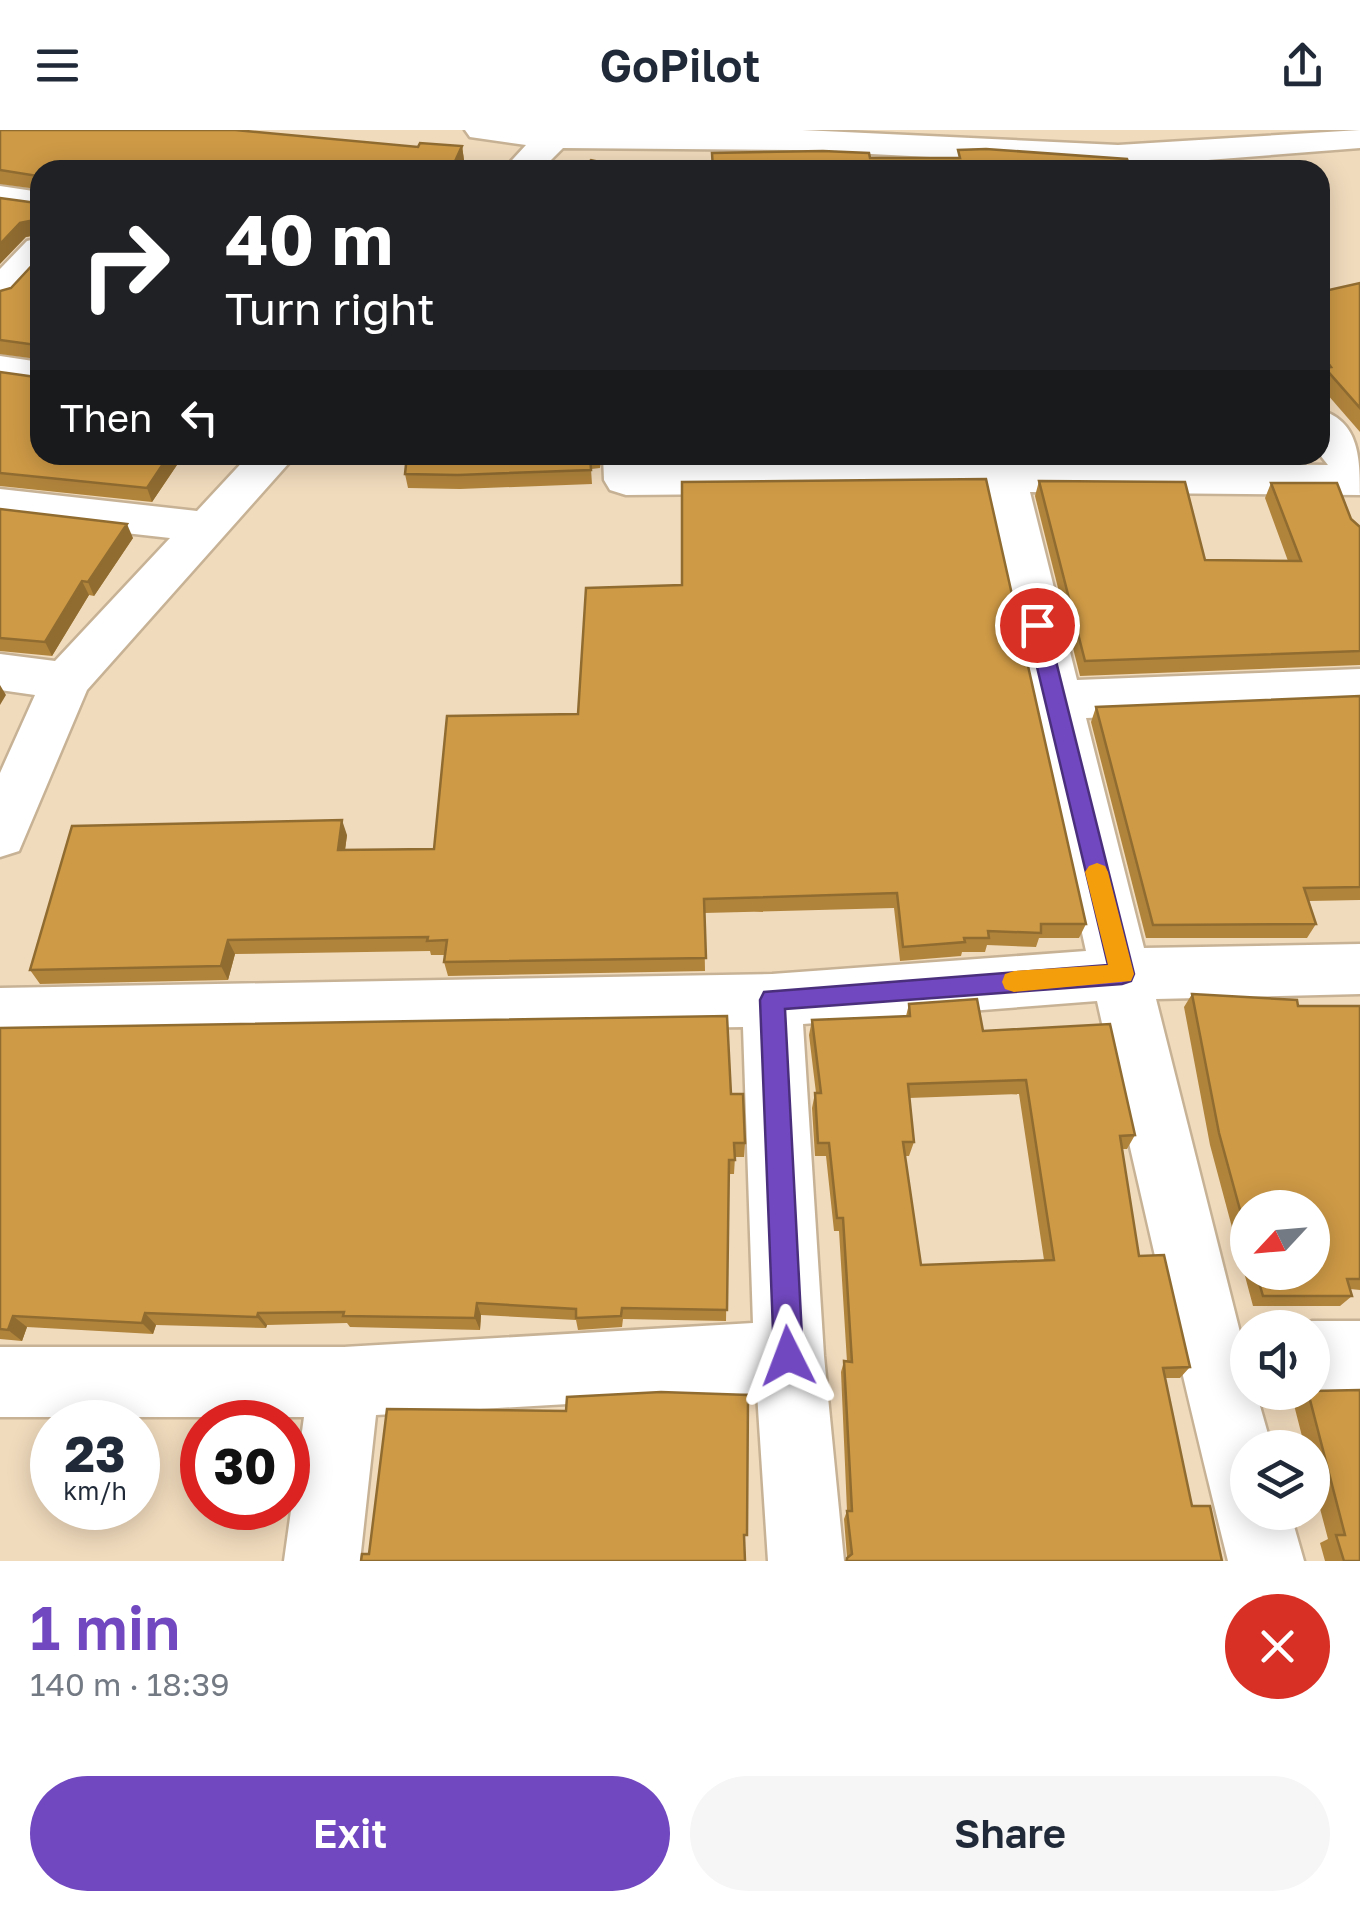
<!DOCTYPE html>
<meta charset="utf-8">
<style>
body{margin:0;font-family:"Golos Text",sans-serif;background:#f6f6f7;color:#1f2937;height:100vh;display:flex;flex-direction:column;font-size:38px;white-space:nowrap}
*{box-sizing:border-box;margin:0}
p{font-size:32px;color:#747a83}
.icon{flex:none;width:55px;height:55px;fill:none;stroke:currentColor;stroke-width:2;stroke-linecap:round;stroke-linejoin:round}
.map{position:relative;height:1431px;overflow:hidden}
.details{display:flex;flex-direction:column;background:#fff;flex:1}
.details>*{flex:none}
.guide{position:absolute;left:30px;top:30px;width:1300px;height:305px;border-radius:30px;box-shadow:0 5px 25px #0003;background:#202124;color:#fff;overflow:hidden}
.needle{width:65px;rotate:244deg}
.tools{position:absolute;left:1230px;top:1060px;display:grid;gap:20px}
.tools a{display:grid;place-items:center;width:100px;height:100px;border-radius:50%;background:#fff;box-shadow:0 5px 25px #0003;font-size:50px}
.speed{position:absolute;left:30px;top:1270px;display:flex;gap:20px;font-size:50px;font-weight:700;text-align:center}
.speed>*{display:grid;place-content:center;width:130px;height:130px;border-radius:50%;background:#fff;box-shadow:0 5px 25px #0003;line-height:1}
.speed small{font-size:25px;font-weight:400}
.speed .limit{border:15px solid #d22;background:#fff;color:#111}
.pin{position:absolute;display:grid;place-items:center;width:85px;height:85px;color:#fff;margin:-42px;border:5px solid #fff;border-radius:50%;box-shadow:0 2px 10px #0007}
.me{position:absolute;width:110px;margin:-55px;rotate:357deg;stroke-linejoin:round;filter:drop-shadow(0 0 8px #0008)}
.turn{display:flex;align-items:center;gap:35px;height:210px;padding:0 30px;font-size:45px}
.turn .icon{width:130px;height:130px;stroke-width:2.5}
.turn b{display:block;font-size:70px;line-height:85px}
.then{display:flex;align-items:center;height:95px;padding:0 30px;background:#0003;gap:20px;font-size:38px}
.round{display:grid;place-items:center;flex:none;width:105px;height:105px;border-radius:52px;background:#f6f6f7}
.overview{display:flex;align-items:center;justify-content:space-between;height:170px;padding:0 30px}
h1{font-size:60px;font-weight:600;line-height:75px;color:#7248c0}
.cta{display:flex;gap:20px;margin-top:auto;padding:20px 30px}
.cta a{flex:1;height:115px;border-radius:60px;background:#7248c0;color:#fff;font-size:40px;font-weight:600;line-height:115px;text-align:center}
.cta a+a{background:#f6f6f7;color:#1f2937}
header{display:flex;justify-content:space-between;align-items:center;height:130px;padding:0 30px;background:#fff;font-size:45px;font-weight:600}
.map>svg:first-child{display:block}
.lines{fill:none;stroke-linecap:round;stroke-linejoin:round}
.street-casing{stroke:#c7b295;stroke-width:5}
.street{fill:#fff;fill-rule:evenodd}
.wall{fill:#b1843c;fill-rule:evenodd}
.shaded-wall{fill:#906c31}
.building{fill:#ce9a46;stroke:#906c31;stroke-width:2.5;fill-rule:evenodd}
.route{fill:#7248c0;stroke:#4a2f7d;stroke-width:2.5}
.slow{fill:#f59e0b}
</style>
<header><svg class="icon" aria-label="menu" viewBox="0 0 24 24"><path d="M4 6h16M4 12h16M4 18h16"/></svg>GoPilot<svg class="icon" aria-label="share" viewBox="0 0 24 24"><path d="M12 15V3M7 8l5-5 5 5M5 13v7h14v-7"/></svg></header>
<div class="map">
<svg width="1360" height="1431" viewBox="0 0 1360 1431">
<rect width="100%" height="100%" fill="#f1dbbd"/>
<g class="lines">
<defs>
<g id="street">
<path d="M465 0H802L1118 15 1360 0V18L1144 35 1148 40H1111L1108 36 793 20 563 18 541 40H503L526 15 470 7Z"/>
<path d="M0 56 40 62V84L0 78Z"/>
<path d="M40 108V142L14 170 0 174V139L27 111Z"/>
<path d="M0 226 40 232V258L0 252Z"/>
<path d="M1320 280C1360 291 1360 330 1360 365L1030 362 1077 550 1360 539V577L1086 588 1144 818 1360 814V864L1156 869 1248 1234V1262H1256L1272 1318H1248V1382H1290L1304 1431H1228C1182 1247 1139 1058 1097 871L803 894 824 1226 844 1431H768L757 1263 376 1285 360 1431H284L304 1287H0V1217H344L753 1193 743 897 0 910V858L772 844 1086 821 985 362 626 365 610 360 604 350 603 325H647V335L979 333 977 325H1021L1023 333 1328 335 1320 325Z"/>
<path d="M249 325H296L87 560 19 721 0 727V643L35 565 0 560V524L55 531 170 408 0 389V359L197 381Z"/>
<path d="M1312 1191H1360V1261H1312V1198H1297Z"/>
</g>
</defs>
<use href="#street" class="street-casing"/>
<use href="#street" class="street"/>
</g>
<g class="wall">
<path d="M0 0 418 17 462 16 464 30 459 40H40V325H196L192 331 181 329 152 372 0 356V242L36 247 37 229 0 224V161L11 158 37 130 38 105 26 107 37 73V59L0 54Z"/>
<path d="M1360 153V302L1320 256V162Z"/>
<path d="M407 325H602L600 338 591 339 592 354 460 359 408 358 405 344Z"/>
<path d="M648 325H976L974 329 651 331Z"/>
<path d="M1023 325H1318L1315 331 1026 329Z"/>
<path d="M1039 351 1205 430 1288 431 1265 368 1271 353 1351 389 1360 397V535L1080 546 1035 366Z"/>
<path d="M0 379 133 408 94 466 89 465 52 526 0 521Z"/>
<path d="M1360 566V770L1309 771 1316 794 1307 808H1146L1091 592 1096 577Z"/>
<path d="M447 586 1086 794 1079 808H1039L1036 817 987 815 985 822H962L961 826 900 831 894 778 704 783 705 841 448 846 444 832 445 825H431L430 821 235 824 228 850 40 854 30 840 347 705 345 720 434 719Z"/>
<path d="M1192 864 1298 876H1360V1160L1350 1159 1352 1166 1340 1176H1253L1210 1015 1184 877ZM1248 1078 1312 1142H1248Z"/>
<path d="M909 874 983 901 1135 1005 1127 1019H1122L1139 1126 1190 1237 1180 1248H1165L1192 1376 1222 1431H845L847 1427 844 1389 847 1381 841 1242 844 1231 847 1232 839 1101H834L826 1026H815L812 978 815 963H816L809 905 812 890 906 886ZM1019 964 1044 1130 921 1135 905 1026H909L914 1012 909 968Z"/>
<path d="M0 898 731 964 745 1013 744 1027H735L734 1044H729L726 1191 623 1189 622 1197 578 1200 576 1190 481 1185 480 1200 350 1197 347 1193 267 1195 266 1198 156 1195 153 1204 27 1197 22 1211 0 1209Z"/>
<path d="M1305 1262H1312L1360 1431H1325L1320 1413 1328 1409 1312 1348V1318H1305L1293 1271Z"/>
</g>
<g class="shaded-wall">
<path d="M462 16 464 30 459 40H451Z"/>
<path d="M34 90 39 104 26 107 0 134V114L20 93Z"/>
<path d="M169 325H179L181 329 152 372 147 358Z"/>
<path d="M127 394 133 408 94 466 88 452Z"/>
<path d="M82 451 89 465 52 526 45 512Z"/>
<path d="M0 555 6 565 0 575Z"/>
<path d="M342 690 347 705 343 735 338 720Z"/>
<path d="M228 810 235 824 228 850 221 836Z"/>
<path d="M477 1173 481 1185 480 1200 475 1188Z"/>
<path d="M145 1183 156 1195 153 1204 142 1193Z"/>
<path d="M258 1183 267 1195 266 1198 257 1187Z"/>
<path d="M13 1186 27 1197 22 1211 8 1200Z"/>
</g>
<g class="building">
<path d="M0 0H235L418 17 420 13 462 16 451 40H40V325H169L147 358 0 343V242L36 247 37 215 0 210V161L11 158 37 130 38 94 34 90 20 93 0 114V68L37 73 38 46 0 40Z"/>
<path d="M986 19 1127 29 1131 40H581L591 30 632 39 713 40 712 23 823 21 869 23 870 28H960L958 20Z"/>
<path d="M1360 153V278L1325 238 1331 237 1320 222V162Z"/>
<path d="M1320 283 1323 290V310H1320Z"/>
<path d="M407 325H590L591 340 458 345 405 344Z"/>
<path d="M986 349 1086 794H1041V803L988 801 989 808H964L965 812 903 817 897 763 704 769 706 828 444 832 447 810 427 811 428 807 228 810 221 836 30 840 72 696 342 690 338 720 434 719 447 586 578 584 586 458 682 455V352Z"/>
<path d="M1039 351 1185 352 1205 430 1301 431 1271 353H1337L1351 389 1360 397V521L1085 531Z"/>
<path d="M0 379 127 394 88 452 82 451 45 512 0 508Z"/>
<path d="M1360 566V757L1304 758 1316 794 1153 795 1096 577Z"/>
<path d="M1192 864 1297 870 1298 876H1360V1149H1347L1352 1166H1263L1256 1142H1312V1078H1248V1109L1219 1003Z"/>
<path d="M977 869 983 901 1110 894 1135 1005 1120 1006 1139 1126 1164 1125 1190 1237 1163 1238 1192 1376H1210L1222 1431H847V1428L852 1424 847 1381H852L844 1231 852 1232 843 1088H837L829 1013H818L815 963H821L812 890 910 886 909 874ZM1026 950 1054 1130 921 1135 903 1012H914L908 954Z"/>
<path d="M727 886 731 964H743L745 1013H734L735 1030H729L727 1180 622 1178 621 1186 576 1188V1179L477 1173 475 1188 343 1186 344 1182 258 1183 257 1187 145 1183 142 1193 13 1186 8 1200 0 1199V898Z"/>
<path d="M1360 1260V1431H1344L1336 1405H1345L1308 1262H1312V1261Z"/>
<path d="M661 1262 748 1265 747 1405H744L745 1431H361L362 1424H369L387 1279 566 1281 567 1267Z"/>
</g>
<path class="route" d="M1037 488 1047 495 1134 844 1131 851 1122 854 785 879 803 1226 799 1237 788 1241 778 1237 774 1226 760 870 764 862 1108 835 1027 495Z"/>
<path class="slow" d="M1097 733 1105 736 1108 742 1134 844 1131 851 1014 862 1005 859 1002 852 1005 844 1014 841 1108 835 1085 742 1089 736Z"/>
</svg>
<div class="tools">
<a><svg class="needle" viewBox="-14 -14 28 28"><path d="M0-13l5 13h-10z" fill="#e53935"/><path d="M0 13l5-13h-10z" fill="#747a83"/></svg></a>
<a><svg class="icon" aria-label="sound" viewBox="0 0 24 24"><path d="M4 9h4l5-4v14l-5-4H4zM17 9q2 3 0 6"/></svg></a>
<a><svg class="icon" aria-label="layers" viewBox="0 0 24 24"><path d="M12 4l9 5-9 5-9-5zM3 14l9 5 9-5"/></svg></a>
</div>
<div class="speed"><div>23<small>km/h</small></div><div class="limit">30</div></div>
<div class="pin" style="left:1037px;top:495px;background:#d93025"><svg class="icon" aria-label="arrive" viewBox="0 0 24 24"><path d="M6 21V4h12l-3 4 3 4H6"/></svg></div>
<svg class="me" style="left:788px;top:1226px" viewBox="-20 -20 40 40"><path d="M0-17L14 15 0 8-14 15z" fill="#7248c0" stroke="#fff" stroke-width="4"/></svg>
<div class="guide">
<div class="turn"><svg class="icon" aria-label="right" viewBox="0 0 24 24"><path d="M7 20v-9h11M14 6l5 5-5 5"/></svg><div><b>40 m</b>Turn right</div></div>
<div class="then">Then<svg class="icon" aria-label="left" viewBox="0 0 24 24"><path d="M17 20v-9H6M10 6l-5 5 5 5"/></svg></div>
</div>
</div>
<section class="details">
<div class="overview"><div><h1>1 min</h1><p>140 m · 18:39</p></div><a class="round" style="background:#d93025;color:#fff"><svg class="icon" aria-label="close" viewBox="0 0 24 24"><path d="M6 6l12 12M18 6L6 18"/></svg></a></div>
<div class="cta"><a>Exit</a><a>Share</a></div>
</section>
